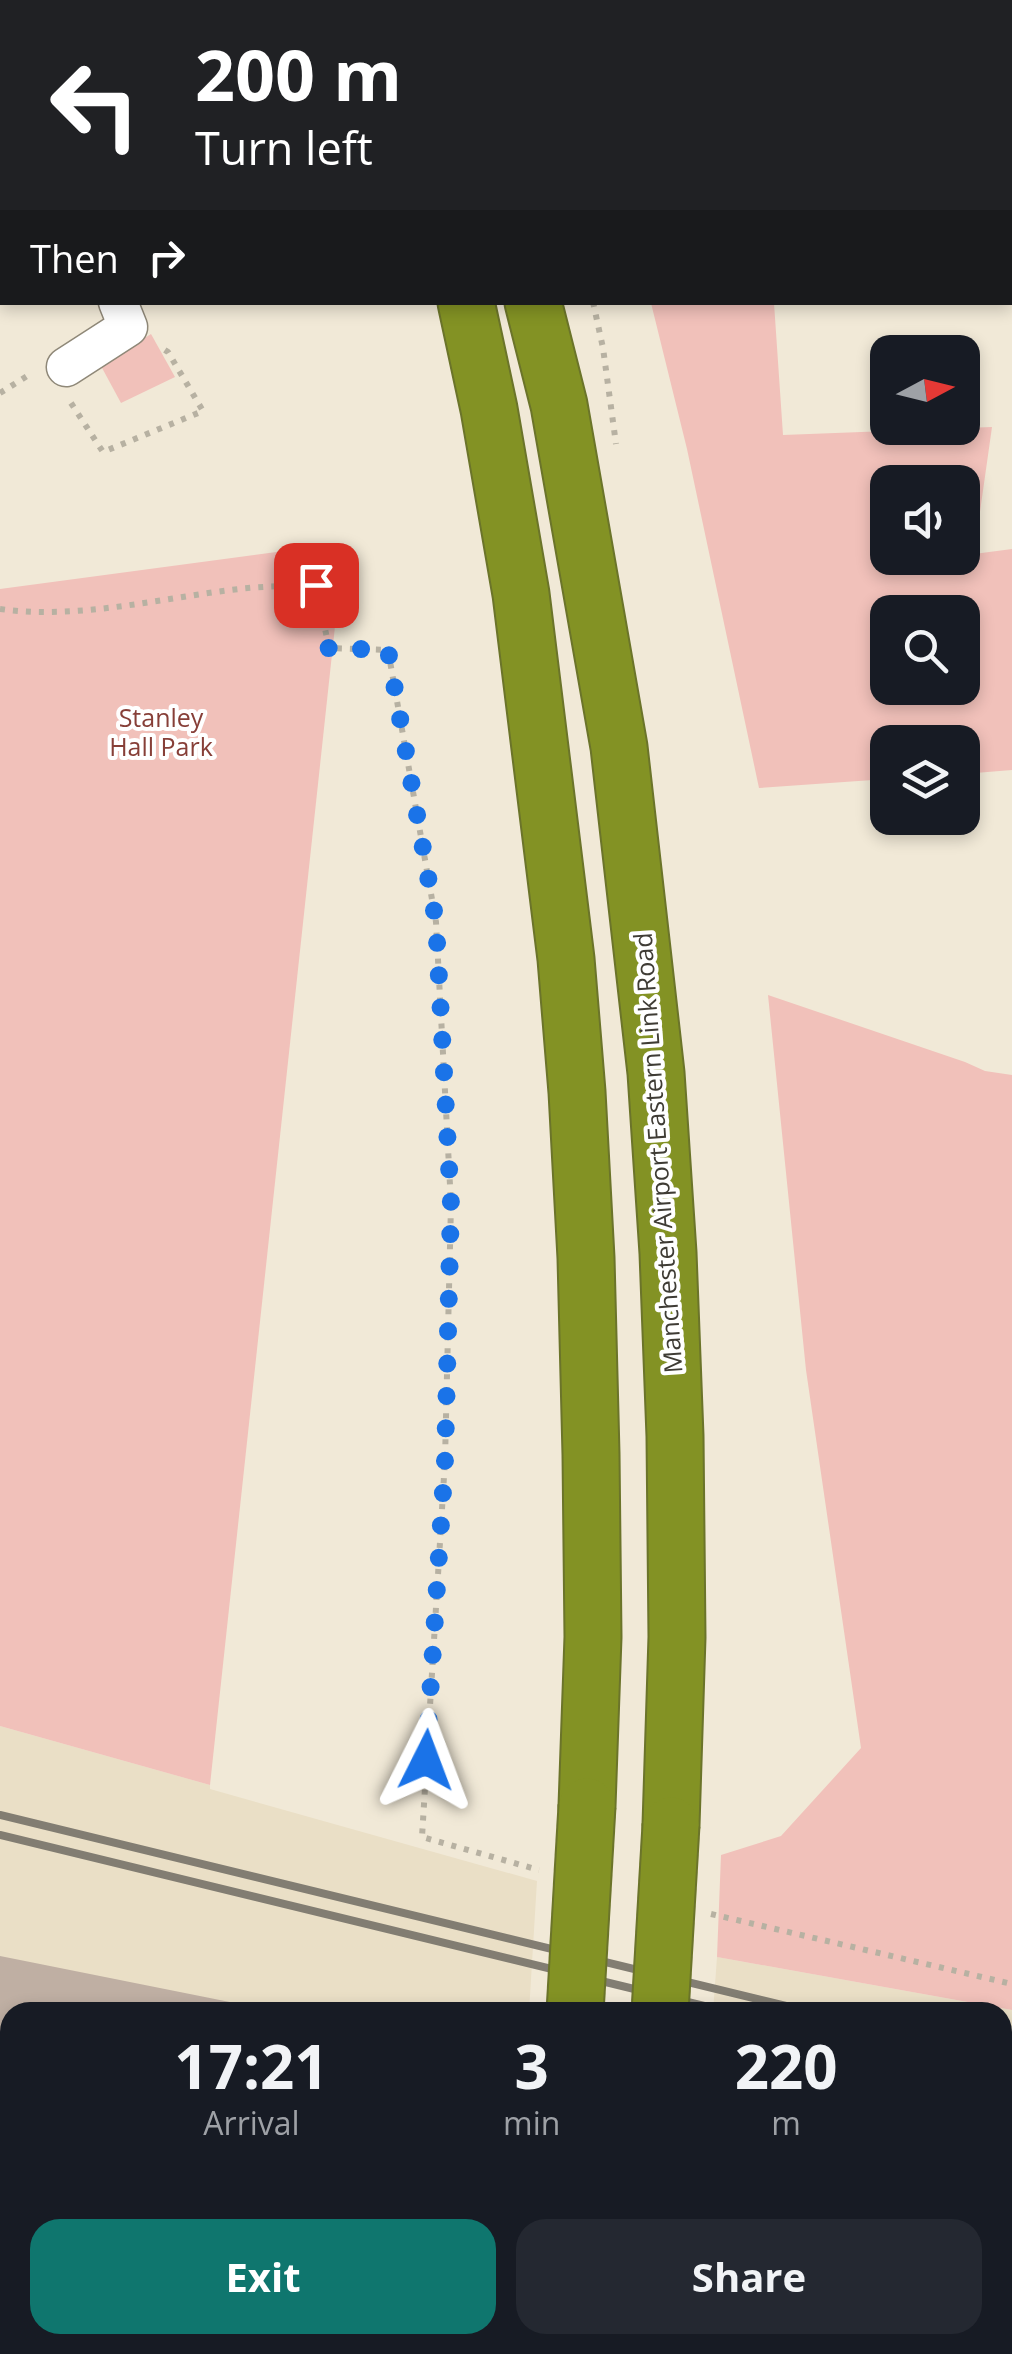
<!DOCTYPE html>
<style>
body{margin:0;font-family:"Open Sans",sans-serif;background:#242831;color:#f1f3f6;height:100vh;display:flex;flex-direction:column;font-size:38px;white-space:nowrap}
*{box-sizing:border-box;margin:0}
p{font-size:32px;color:#9ea1a6}
.icon{flex:none;width:55px;height:55px;fill:none;stroke:currentColor;stroke-width:2;stroke-linecap:round;stroke-linejoin:round}
.map{position:relative;flex:1;overflow:hidden}
.sheet{position:absolute;left:0px;top:2002px;width:1012px;height:352px;display:flex;flex-direction:column;background:#171b24;border-radius:30px 30px 0 0;box-shadow:0 5px 15px #0003}
.sheet>*{flex:none}
.guide{position:absolute;left:0px;top:0px;width:1012px;height:305px;box-shadow:0 5px 15px #0003;background:#202124;color:#fff;overflow:hidden}
.needle{width:65px;rotate:83deg}
.fabs{position:absolute;left:870px;top:335px;display:grid;gap:20px}
.fabs a{display:grid;place-items:center;width:110px;height:110px;border-radius:20px;background:#171b24;box-shadow:0 5px 15px #0003;font-size:50px}
.pin{position:absolute;display:grid;place-items:center;width:85px;height:85px;color:#fff;margin:-42px;border-radius:20px;box-shadow:0 5px 15px #0006}
.me{position:absolute;width:110px;margin:-55px;rotate:3deg;stroke-linejoin:round;filter:drop-shadow(0 0 8px #0008)}
.turn{display:flex;align-items:center;gap:35px;height:210px;padding:0 30px;font-size:45px}
.turn .icon{width:130px;height:130px;stroke-width:2.5}
.turn b{display:block;font-size:70px;line-height:85px}
.then{display:flex;align-items:center;height:95px;padding:0 30px;background:#0003;gap:20px;font-size:38px}
.eta{display:flex;justify-content:space-evenly;align-items:center;height:170px;text-align:center}
.eta b{font-size:60px;font-weight:700;line-height:70px}
.action{display:flex;gap:20px;margin-top:auto;padding:20px 30px}
.action a{flex:1;height:115px;border-radius:30px;background:#0f766e;color:#fff;font-size:40px;font-weight:700;line-height:115px;text-align:center}
.action a+a{background:#242831;color:#f1f3f6}
.map>svg:first-child{display:block}
.built{fill:#eadfc6}
.green{fill:#f1c1ba;fill-rule:evenodd}
.building{fill:#bfafa3}
.lines{fill:none;stroke-linecap:round;stroke-linejoin:round}
.minor-casing{stroke:#8f8878;stroke-width:41}
.highway-casing{stroke:#6b742a;stroke-width:59}
.path{stroke:#b7b1a2;stroke-width:6;stroke-dasharray:5 8;stroke-linecap:butt}
.minor{stroke:#fff;stroke-width:38}
.highway{stroke:#839224;stroke-width:55}
.rail{stroke:#827d72;stroke-width:8}
.highway-bridge-casing{stroke:#6b742a;stroke-width:59;stroke-linecap:butt}
.highway-bridge{stroke:#839224;stroke-width:55}
.route{stroke:#1a73e8;stroke-width:18;stroke-dasharray:0 32.4}
.labels{text-anchor:middle;dominant-baseline:central;stroke-width:8;stroke-linejoin:round;paint-order:stroke}
.park-label{font-size:25px;fill:#873f38;stroke:#fff}
.street-label{font-size:25px;fill:#3f3c35;stroke:#fff}
</style>
<div class="map">
<svg width="1012" height="2354" viewBox="0 0 1012 2354">
<rect width="100%" height="100%" fill="#f1e9d7"/>
<g class="built">
<path d="M0 1726 210 1785V1789L537 1881 529 2012H10V2345H490L488 2354H0Z"/>
<path d="M717 1957 1012 2010V2354H681L682 2345H1002V2012H713Z"/>
</g>
<g class="green">
<path d="M577 0H1012V156L1010 157V2H578Z"/>
<path d="M651 303H774L783 435 992 427 974 554 1012 549V770L963 774 962 742H888L887 779 759 788 687 449ZM888 482H962V558H888ZM888 612H962V688H888Z"/>
<path d="M151 334 175 377 121 403 101 366Z"/>
<path d="M344 543 210 1785 0 1726V589Z"/>
<path d="M768 995 965 1062 985 1071 1012 1075V2010L717 1957 721 1855 781 1836 861 1748 806 1370Z"/>
</g>
<g class="building">
<path d="M0 1956 275 2011V2012H10V2345H450L448 2354H0Z"/>
<path d="M749 2345H900L898 2354H747Z"/>
</g>
<g class="lines">
<defs>
<g id="minor">
<path d="M0 113 2 117"/>
<path d="M66 367 128 327 118 302"/>
</g>
<g id="highway">
<path d="M390 0 391 2"/>
<path d="M459 0V2"/>
<path d="M500 0V2"/>
<path d="M466 302 489 409 521 594 566 959 577 1092 586 1258 591 1454 593 1637 587 1806"/>
<path d="M533 302 559 405 619 747 656 1073 668 1253 675 1436 677 1637 671 1825"/>
<path d="M525 2354 527 2345"/>
<path d="M620 2354 621 2345"/>
</g>
</defs>
<use href="#minor" class="minor-casing"/>
<use href="#highway" class="highway-casing"/>
<g class="path">
<path d="M593 302 603 348 616 444"/>
<path d="M0 393 32 373"/>
<path d="M71 403 103 452 203 411 168 352 159 346"/>
<path d="M0 609C79 620 160 598 239 589 264 586 291 586 316 585L329 648 388 650 436 922 451 1204 445 1460 422 1837 539 1870"/>
<path d="M711 1914 1012 1984"/>
</g>
<use href="#minor" class="minor"/>
<use href="#highway" class="highway"/>
<g class="rail">
<path d="M0 1815 811 2012"/>
<path d="M0 1835 729 2012"/>
<path d="M1002 2059 1012 2061"/>
<path d="M1002 2079 1012 2081"/>
</g>
<defs>
<g id="highway-bridge">
<path d="M575 2012 587 1806"/>
<path d="M660 2012 671 1825"/>
</g>
</defs>
<use href="#highway-bridge" class="highway-bridge-casing"/>
<use href="#highway-bridge" class="highway-bridge"/>
</g>
<g class="lines">
<path class="route" d="M316 585 328 648 388 650 436 922 451 1204 445 1460 426 1760"/>
</g>
<g class="labels">
<g class="park-label">
<text x="161" y="717">Stanley<tspan x="161" dy="29">Hall Park</tspan></text>
</g>
<g class="street-label">
<text transform="translate(657 1153) rotate(-94)">Manchester Airport Eastern Link Road</text>
</g>
</g>
</svg>
<div class="fabs">
<a><svg class="needle" viewBox="-14 -14 28 28"><path d="M0-13l5 13h-10z" fill="#e53935"/><path d="M0 13l5-13h-10z" fill="#9ea1a6"/></svg></a>
<a><svg class="icon" aria-label="sound" viewBox="0 0 24 24"><path d="M4 9h4l5-4v14l-5-4H4zM17 9q2 3 0 6"/></svg></a>
<a><svg class="icon" aria-label="search" viewBox="0 0 24 24"><circle cx="10" cy="10" r="6"/><path d="M15 15l6 6"/></svg></a>
<a><svg class="icon" aria-label="layers" viewBox="0 0 24 24"><path d="M12 4l9 5-9 5-9-5zM3 14l9 5 9-5"/></svg></a>
</div>
<div class="pin" style="left:316px;top:585px;background:#d93025"><svg class="icon" aria-label="arrive" viewBox="0 0 24 24"><path d="M6 21V4h12l-3 4 3 4H6"/></svg></div>
<svg class="me" style="left:426px;top:1760px" viewBox="-20 -20 40 40"><path d="M0-17L14 15 0 8-14 15z" fill="#1a73e8" stroke="#fff" stroke-width="4"/></svg>
<div class="guide">
<div class="turn"><svg class="icon" aria-label="left" viewBox="0 0 24 24"><path d="M17 20v-9H6M10 6l-5 5 5 5"/></svg><div><b>200 m</b>Turn left</div></div>
<div class="then">Then<svg class="icon" aria-label="right" viewBox="0 0 24 24"><path d="M7 20v-9h11M14 6l5 5-5 5"/></svg></div>
</div>
<section class="sheet">
<div class="eta">
<div><b>17:21</b><p>Arrival</p></div>
<div><b>3</b><p>min</p></div>
<div><b>220</b><p>m</p></div>
</div>
<div class="action"><a>Exit</a><a>Share</a></div>
</section>
</div>
